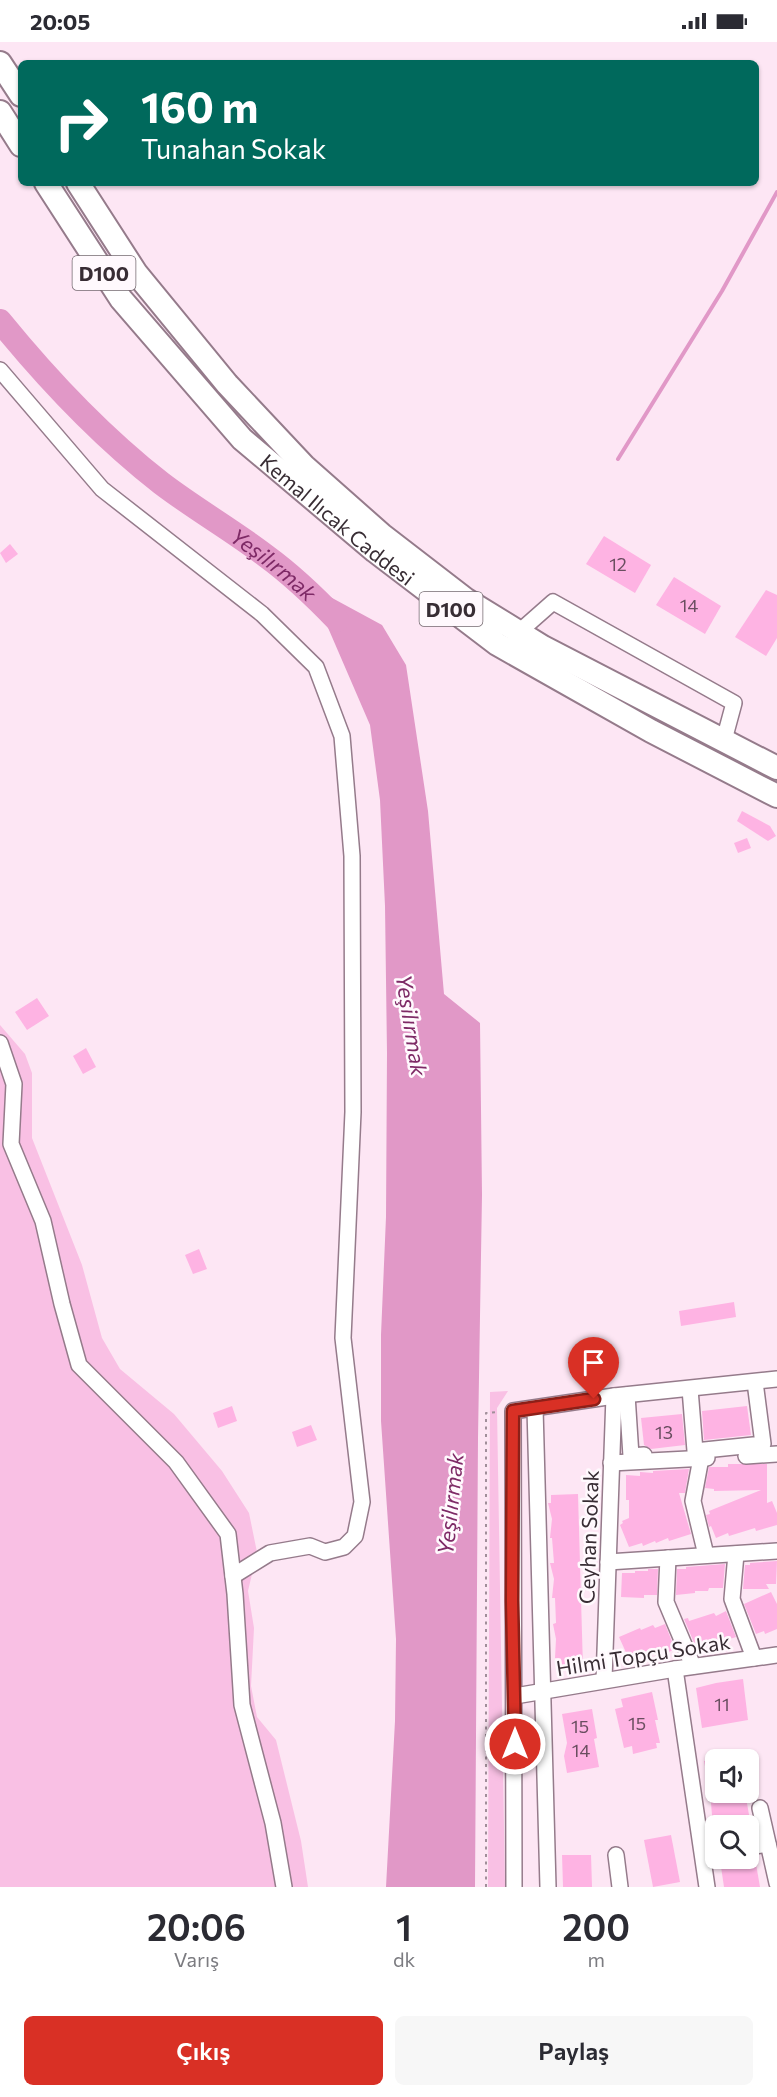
<!DOCTYPE html>
<html lang="tr">
<meta charset="utf-8">
<style>
body{margin:0;font-family:Commissioner,sans-serif;background:#f7f7f7;color:#2b2b33;height:100vh;display:flex;flex-direction:column;font-size:22px;white-space:nowrap}
*{box-sizing:border-box;margin:0}
p{font-size:20px;color:#7c7c81}
.icon{flex:none;width:33px;height:33px;fill:none;stroke:currentColor;stroke-width:2;stroke-linecap:round;stroke-linejoin:round}
.map{position:relative;height:1845px;overflow:hidden}
.panel{display:flex;flex-direction:column;background:#fff;flex:1}
.panel>*{flex:none}
.guide{position:absolute;left:18px;top:18px;width:741px;height:126px;border-radius:9px;box-shadow:0 2px 4px #0004;background:#00695c;color:#fff;overflow:hidden}
.tools{position:absolute;left:705px;top:1707px;display:grid;gap:12px}
.tools a{display:grid;place-items:center;width:54px;height:54px;border-radius:9px;background:#fff;box-shadow:0 2px 4px #0004;font-size:30px}
.pin{position:absolute;display:grid;place-items:center;width:51px;height:51px;color:#fff;margin:-62px -26px;border-radius:50% 50% 50% 0;rotate:-45deg;box-shadow:0 0 6px #0007}
.pin .icon{rotate:45deg}
.me{position:absolute;width:66px;margin:-33px;rotate:0deg;stroke-linejoin:round;filter:drop-shadow(0 0 4px #0008)}
.turn{display:flex;align-items:center;gap:21px;height:126px;padding:0 24px;font-size:27px}
.turn .icon{width:78px;height:78px;stroke-width:2.5}
.turn b{display:block;font-size:42px;line-height:51px}
.eta{display:flex;justify-content:space-evenly;align-items:center;height:102px;text-align:center}
.eta b{font-size:36px;font-weight:600;line-height:42px}
.button{display:flex;gap:12px;margin-top:auto;padding:12px 24px}
.button a{flex:1;height:69px;border-radius:9px;background:#d93025;color:#fff;font-size:24px;font-weight:600;line-height:69px;text-align:center}
.button a+a{background:#f7f7f7;color:#2b2b33}
.status{display:flex;justify-content:space-between;align-items:center;height:42px;padding:0 30px;background:#fff;direction:ltr}
.status svg{height:16px;fill:currentColor}
.map>svg:first-child{display:block}
.green{fill:#f9c0e4}
.water{fill:#e198c7}
.lines{fill:none;stroke-linecap:round;stroke-linejoin:round}
.stream{stroke:#e198c7;stroke-width:4}
.river{stroke:#e198c7;stroke-width:24}
.building{fill:#feb3e3}
.minor-casing{stroke:#957b8b;stroke-width:18}
.highway-casing{stroke:#957b8b;stroke-width:26}
.path{stroke:#a18f9a;stroke-width:2;stroke-dasharray:3 4.5;stroke-linecap:butt}
.minor{stroke:#fff;stroke-width:15}
.highway{stroke:#fff;stroke-width:22}
.route-casing{stroke:#8d1f18;stroke-width:15}
.route{stroke:#d93025;stroke-width:10}
.labels{text-anchor:middle;dominant-baseline:central;stroke-width:5;stroke-linejoin:round;paint-order:stroke}
.number-label{font-size:18px;fill:#6a4e60}
.shield{fill:#fff9fd;stroke:#746a70;stroke-width:1.5}
.shield-label{font-size:20px;font-weight:bold;fill:#382d34}
.street-label{font-size:21px;fill:#382d34;stroke:#fff9fd}
.water-label{font-size:22px;font-style:italic;fill:#7e2a66;stroke:#fff9fd}
</style>
<div class="status"><b>20:05</b><svg viewBox="0 0 49 12"><path d="M0 12V9h3v3zM5 12V6h3v6zM10 12V3h3v9zM15 12V0h3v12zM26 1h20v11H26zM47 4h2v5h-2z"/></svg></div>
<div class="map">
<svg width="777" height="1845" viewBox="0 0 777 1845">
<rect width="100%" height="100%" fill="#fde6f4"/>
<g class="green">
<path d="M0 983 25 1012 32 1031V1096L82 1223 102 1296 120 1327 174 1372 222 1429 249 1471 260 1525 252 1532 248 1549 254 1586 251 1644 257 1675 276 1698 301 1799 308 1845H0Z"/>
<path d="M508 1349 497 1366 505 1845H488L490 1350Z"/>
</g>
<path class="water" d="M310 544 382 583 406 623 428 769 444 952 480 981 482 1153 478 1396 475 1845H386L395 1679 396 1597 381 1379V1293L386 1175 387 1011 385 864 380 758 370 683Z"/>
<g class="lines">
<path class="stream" d="M618 417 722 249 777 150"/>
<path class="river" id="s1" d="M0 279C48 338 101 394 161 441 195 467 232 488 266 514 292 533 315 555 337 578"/>
</g>
<g class="building">
<path d="M604 494 651 523 635 551 586 522Z"/>
<path d="M10 502 18 512 6 521 0 511Z"/>
<path d="M674 535 721 564 705 592 656 563Z"/>
<path d="M766 548 777 553V596L766 614 735 595Z"/>
<path d="M742 769 770 784 776 794 768 799 737 779Z"/>
<path d="M747 796 751 806 738 811 734 801Z"/>
<path d="M37 956 49 974 27 988 15 970Z"/>
<path d="M86 1006 96 1025 83 1032 73 1014Z"/>
<path d="M199 1207 207 1227 193 1232 185 1213Z"/>
<path d="M734 1260 736 1275 681 1284 679 1269Z"/>
<path d="M232 1364 237 1379 218 1386 213 1371Z"/>
<path d="M747 1364 751 1393 704 1398 702 1369Z"/>
<path d="M682 1372 685 1403 651 1407 644 1403 641 1376Z"/>
<path d="M311 1383 317 1398 297 1405 292 1390Z"/>
<path d="M728 1422H767V1461L772 1459 777 1471V1483L756 1489 755 1486 729 1494 728 1491 716 1496 711 1484 709 1485 706 1473 710 1472 709 1469 761 1448 714 1449V1447L705 1446 709 1425H728Z"/>
<path d="M689 1427 685 1451H679L691 1492 669 1499 668 1496 656 1501 655 1499 643 1504 642 1501 629 1505 620 1483 623 1481 622 1479 629 1476V1458H626V1433L640 1434V1430L653 1431V1429Z"/>
<path d="M578 1452 583 1626 559 1627V1616H555L556 1597 553 1582 556 1581 555 1556H552L554 1537 550 1521H554L552 1496H550L552 1477 548 1461H551V1453Z"/>
<path d="M777 1519 776 1542H766L769 1547H743L745 1523H750V1521Z"/>
<path d="M725 1522 723 1546H709L708 1549H695V1551L676 1553 677 1527H686V1525Z"/>
<path d="M648 1527H658L657 1553H644V1556L621 1555 622 1531H635V1529H648Z"/>
<path d="M771 1550 777 1562V1587L765 1592 764 1589 756 1592 744 1562Z"/>
<path d="M726 1569 736 1595 730 1597 728 1594 716 1599V1597L703 1603 702 1600 695 1603 684 1577 688 1576 689 1579 714 1571 716 1574Z"/>
<path d="M665 1582 675 1607 669 1610 667 1606 642 1615 641 1612 629 1617 619 1595 640 1586 641 1588 653 1583 655 1586Z"/>
<path d="M743 1637 748 1678 702 1686 696 1646 716 1641Z"/>
<path d="M652 1650 658 1678H655L660 1701H656L657 1706 633 1712 632 1704 624 1706 615 1667 623 1665 621 1657Z"/>
<path d="M592 1667 597 1696 594 1697 599 1725 567 1731 564 1714 567 1701 562 1672Z"/>
<path d="M716 1717V1750H710L704 1719Z"/>
<path d="M710 1750H745L751 1784H713Z"/>
<path d="M671 1793 680 1840 653 1845 644 1798Z"/>
<path d="M562 1813H591L592 1845H563Z"/>
<path d="M730 1816H755L760 1845H724L720 1818Z"/>
</g>
<g class="lines">
<defs>
<g id="minor">
<path d="M0 328 102 447 262 572 316 625 342 694 352 814 353 1070 343 1296 362 1460 355 1494 344 1505 325 1510 310 1504 270 1511 233 1534"/>
<path d="M519 590 553 560 734 661 724 698"/>
<path d="M0 1001 14 1042 11 1102 43 1179 62 1262 79 1323 176 1420 228 1492 235 1552 242 1663 273 1781 284 1845"/>
<path d="M690 1347 695 1409 763 1402 755 1340"/>
<path d="M627 1353 631 1414 644 1413"/>
<path d="M535 1366 548 1845"/>
<path d="M746 1414 777 1412"/>
<path d="M701 1416 693 1459 706 1513"/>
<path d="M611 1421 707 1416"/>
<path d="M736 1512 732 1557 754 1616"/>
<path d="M668 1516 666 1560 693 1624"/>
<path d="M608 1520 777 1509"/>
<path d="M675 1627 707 1845"/>
<path d="M604 1638 614 1354"/>
<path d="M515 1654 675 1627 777 1613"/>
<path d="M760 1766 777 1841"/>
<path d="M748 1805 768 1802"/>
<path d="M616 1813 620 1845"/>
<path d="M514 1845C515 1686 512 1528 513 1369L614 1354 777 1337"/>
</g>
<g id="highway">
<path d="M0 21 21 53"/>
<path d="M0 70 21 103"/>
<path id="s2" d="M46 141 121 257 242 397 375 509 497 602 651 689 777 754"/>
<path d="M78 141 136 231 227 342 304 424 382 493 465 557 543 605 777 726"/>
</g>
</defs>
<use href="#minor" class="minor-casing"/>
<use href="#highway" class="highway-casing"/>
<path class="path" d="M486 1845V1371L498 1370"/>
<use href="#minor" class="minor"/>
<use href="#highway" class="highway"/>
</g>
<g class="lines">
<defs>
<path id="route" d="M515 1702 512 1559 513 1369 594 1357"/>
</defs>
<use href="#route" class="route-casing"/>
<use href="#route" class="route"/>
</g>
<g class="labels">
<g class="number-label">
<text x="618" y="522">12</text>
<text x="689" y="563">14</text>
<text x="664" y="1390">13</text>
<text x="722" y="1662">11</text>
<text x="637" y="1681">15</text>
<text x="580" y="1684">15</text>
<text x="581" y="1708">14</text>
</g>
<g class="shield">
<rect x="72.5" y="214" width="63" height="34" rx="4.5"/>
<rect x="419.5" y="550" width="63" height="34" rx="4.5"/>
</g>
<g class="shield-label">
<text x="104" y="231">D100</text>
<text x="451" y="567">D100</text>
</g>
<g class="street-label">
<text stroke="none"><textPath href="#s2" startOffset="448">Kemal Ilıcak Caddesi</textPath></text>
<text transform="translate(588 1495) rotate(-88)">Ceyhan Sokak</text>
<text transform="translate(643 1612) rotate(-9)">Hilmi Topçu Sokak</text>
</g>
<g class="water-label">
<text stroke="none"><textPath href="#s1" startOffset="368">Yeşilırmak</textPath></text>
<text transform="translate(412 983) rotate(81)">Yeşilırmak</text>
<text transform="translate(450 1462) rotate(-84)">Yeşilırmak</text>
</g>
</g>
</svg>
<div class="tools">
<a><svg class="icon" aria-label="sound" viewBox="0 0 24 24"><path d="M4 9h4l5-4v14l-5-4H4zM17 9q2 3 0 6"/></svg></a>
<a><svg class="icon" aria-label="search" viewBox="0 0 24 24"><circle cx="10" cy="10" r="6"/><path d="M15 15l6 6"/></svg></a>
</div>
<div class="pin" style="left:594px;top:1357px;background:#d93025"><svg class="icon" aria-label="arrive" viewBox="0 0 24 24"><path d="M6 21V4h12l-3 4 3 4H6"/></svg></div>
<svg class="me" style="left:515px;top:1702px" viewBox="-20 -20 40 40"><circle r="17" fill="#d93025" stroke="#fff" stroke-width="3"/><path d="M0-11L8 9 0 5-8 9z" fill="#fff"/></svg>
<div class="guide">
<div class="turn"><svg class="icon" aria-label="right" viewBox="0 0 24 24"><path d="M7 20v-9h11M14 6l5 5-5 5"/></svg><div><b>160 m</b>Tunahan Sokak</div></div>
</div>
</div>
<section class="panel">
<div class="eta">
<div><b>20:06</b><p>Varış</p></div>
<div><b>1</b><p>dk</p></div>
<div><b>200</b><p>m</p></div>
</div>
<div class="button"><a>Çıkış</a><a>Paylaş</a></div>
</section>
